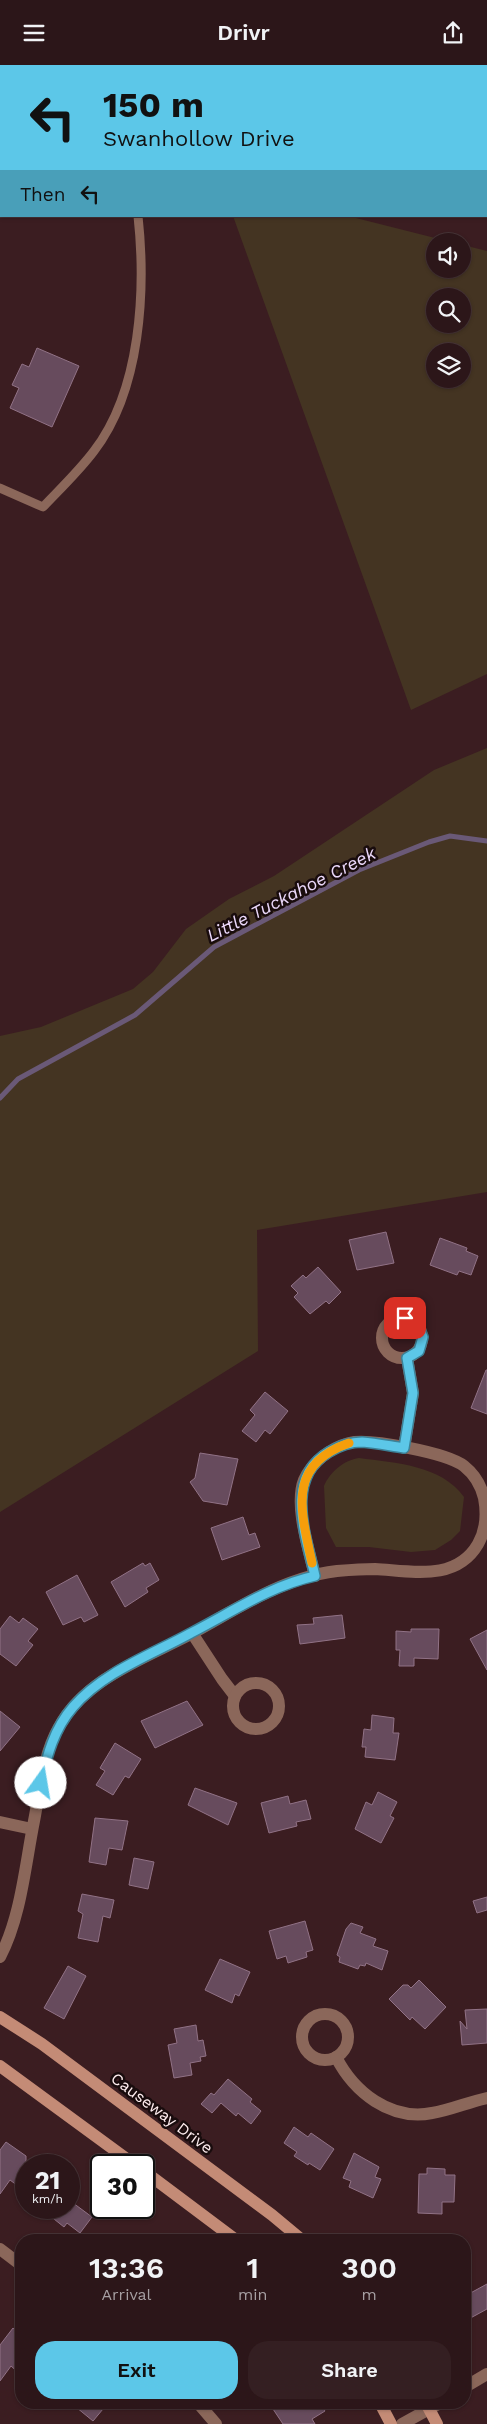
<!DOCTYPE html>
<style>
body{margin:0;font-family:"Work Sans",sans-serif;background:#341f22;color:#f1f3f6;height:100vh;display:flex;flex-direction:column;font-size:19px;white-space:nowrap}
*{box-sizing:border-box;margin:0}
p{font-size:16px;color:#a69fa2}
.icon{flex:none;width:28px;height:28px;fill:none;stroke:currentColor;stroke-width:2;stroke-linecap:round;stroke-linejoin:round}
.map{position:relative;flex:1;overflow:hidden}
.details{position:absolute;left:15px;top:2169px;width:456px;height:175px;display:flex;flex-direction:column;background:#2c1619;border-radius:20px;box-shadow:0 1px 4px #0004,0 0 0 1px #483538}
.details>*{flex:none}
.guide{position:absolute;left:0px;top:0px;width:488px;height:152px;box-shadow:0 1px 4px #0004,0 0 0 1px #483538;background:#5cc7e8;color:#111;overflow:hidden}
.controls{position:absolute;left:426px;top:168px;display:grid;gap:10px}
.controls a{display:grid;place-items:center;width:45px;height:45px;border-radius:50%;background:#2c1619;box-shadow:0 1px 4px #0004,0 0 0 1px #483538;font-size:25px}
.speed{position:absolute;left:15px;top:2089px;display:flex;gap:10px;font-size:25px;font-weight:700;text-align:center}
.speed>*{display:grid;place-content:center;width:65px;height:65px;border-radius:50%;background:#2c1619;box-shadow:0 1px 4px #0004,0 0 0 1px #483538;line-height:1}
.speed small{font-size:12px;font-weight:400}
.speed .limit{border:2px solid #111;border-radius:8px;background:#fff;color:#111}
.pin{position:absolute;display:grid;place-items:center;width:42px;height:42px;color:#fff;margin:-21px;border-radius:10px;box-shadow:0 2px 8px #0006}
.me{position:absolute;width:55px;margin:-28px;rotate:13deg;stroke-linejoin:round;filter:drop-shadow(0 0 4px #0008)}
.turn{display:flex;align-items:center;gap:18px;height:105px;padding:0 20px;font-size:22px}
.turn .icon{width:65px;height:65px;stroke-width:2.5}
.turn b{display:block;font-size:35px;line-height:42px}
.then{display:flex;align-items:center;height:48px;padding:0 20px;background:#0003;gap:10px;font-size:19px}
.eta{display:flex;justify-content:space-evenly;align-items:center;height:85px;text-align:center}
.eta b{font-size:30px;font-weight:600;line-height:35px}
.primary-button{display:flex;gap:10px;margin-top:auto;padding:10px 20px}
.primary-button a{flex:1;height:58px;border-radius:20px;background:#5cc7e8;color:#111;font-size:20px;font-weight:600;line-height:58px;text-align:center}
.primary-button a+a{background:#341f22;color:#f1f3f6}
header{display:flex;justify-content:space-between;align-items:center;height:65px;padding:0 20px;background:#2c1619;font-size:22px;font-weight:600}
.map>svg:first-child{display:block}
.green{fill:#443422;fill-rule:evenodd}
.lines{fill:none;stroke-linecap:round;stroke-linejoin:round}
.stream{stroke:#6a5977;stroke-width:5}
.building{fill:#674b5d;stroke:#917286}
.lane{stroke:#8b675a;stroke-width:9}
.street{stroke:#8b675a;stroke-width:12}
.secondary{stroke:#c48b76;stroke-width:12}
.route-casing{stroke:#3c8197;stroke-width:12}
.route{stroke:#5cc7e8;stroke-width:9}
.slow{stroke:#f59e0b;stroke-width:9}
.labels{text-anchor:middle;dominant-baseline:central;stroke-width:5;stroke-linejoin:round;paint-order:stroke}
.street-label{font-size:16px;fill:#feedef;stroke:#190c0d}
.water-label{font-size:18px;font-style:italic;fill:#ebd8fa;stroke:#190c0d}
</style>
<header><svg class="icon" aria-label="menu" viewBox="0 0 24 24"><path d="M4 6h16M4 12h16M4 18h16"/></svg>Drivr<svg class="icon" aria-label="share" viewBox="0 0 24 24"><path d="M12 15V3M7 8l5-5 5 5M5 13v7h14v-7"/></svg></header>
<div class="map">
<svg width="487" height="2359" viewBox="0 0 487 2359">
<rect width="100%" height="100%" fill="#3b1d21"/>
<g class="green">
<path d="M233 151H348L447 176H435V204H462L463 180 487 186V609L411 645ZM435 231H462V259H435ZM435 286H462V314H435Z"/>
<path d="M487 683V1127L257 1165 258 1286 0 1447V971L41 962 133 924 153 907 186 864 229 834 274 811 434 705Z"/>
<path d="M359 1393C396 1398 441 1400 464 1432L460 1466 451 1475 435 1485 411 1487 369 1482H336L326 1463 324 1421C330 1407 344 1395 359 1393Z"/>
</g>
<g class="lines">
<path class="stream" d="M0 1033 18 1014 135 950 214 882 359 805 429 777 450 771 487 776"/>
</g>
<g class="building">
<path d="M37 283 79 301 52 362 10 343 19 323 12 320 22 299 29 302Z"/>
<path d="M386 1167 394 1198 357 1205 349 1175Z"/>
<path d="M440 1173 467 1183 466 1186 478 1191 471 1210 459 1206 457 1210 430 1200Z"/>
<path d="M318 1202 341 1227 329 1239 326 1236 310 1249 294 1232 298 1228 291 1221 303 1210 306 1213Z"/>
<path d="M486 1305H487V1349L471 1343Z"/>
<path d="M265 1327 288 1346 270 1369 265 1365 256 1377 242 1366 255 1350 250 1345Z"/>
<path d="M200 1388 238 1394 227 1440 203 1436 190 1417 195 1413Z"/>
<path d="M243 1452 249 1470 255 1468 260 1482 222 1495 211 1463Z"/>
<path d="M143 1498 145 1501 150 1498 159 1515 146 1523 148 1527 125 1542 111 1517Z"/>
<path d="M77 1510 98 1550 84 1557 81 1552 63 1560 46 1527Z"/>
<path d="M342 1550 345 1573 300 1579 297 1560 314 1559 313 1553Z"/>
<path d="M10 1551 19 1558 23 1553 38 1564 28 1576 33 1580 16 1601 0 1589V1564Z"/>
<path d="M411 1564H439L438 1594 414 1593V1601H399L400 1585H396V1566L411 1567Z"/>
<path d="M487 1565V1605L470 1574Z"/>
<path d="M187 1636 203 1660 155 1683 141 1656Z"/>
<path d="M0 1646 20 1662 0 1686Z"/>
<path d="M372 1650 394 1653 393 1668H399L395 1695 365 1692 366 1682H362L364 1664 371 1665Z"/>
<path d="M115 1678 141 1694 129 1713 125 1711 113 1730 96 1720 105 1706 100 1703Z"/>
<path d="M195 1723 237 1738 228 1760 188 1740Z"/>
<path d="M378 1727 397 1737 390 1751 394 1753 381 1778 355 1764 366 1737 372 1740Z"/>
<path d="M288 1731 290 1739 306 1735 311 1754 296 1757 297 1761 269 1768 261 1738Z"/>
<path d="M95 1753 128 1756 122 1785 109 1783 106 1800 89 1797Z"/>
<path d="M134 1793 154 1797 148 1824 129 1820Z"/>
<path d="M82 1829 114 1835 110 1853 103 1851 98 1877 78 1873 83 1849 78 1846Z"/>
<path d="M487 1832V1845L477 1848 473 1836Z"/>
<path d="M305 1856 313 1885 306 1887 307 1892 288 1898 286 1891 277 1894 269 1866Z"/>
<path d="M351 1858 363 1862 360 1868 376 1874 373 1881 388 1886 382 1905 366 1898 365 1901 360 1900 358 1904 339 1897 340 1892 337 1890 346 1864Z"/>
<path d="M220 1894 250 1907 239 1931 235 1929 232 1938 205 1925Z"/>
<path d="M68 1901 86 1911 64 1954 44 1943Z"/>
<path d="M419 1915 446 1942 425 1964 412 1952 410 1955 389 1934 403 1920H408L411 1923Z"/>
<path d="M487 1944V1978L462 1980 460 1956 467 1964 465 1945Z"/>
<path d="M196 1960 198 1976 203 1975 206 1991 200 1992 201 1996 190 1998 192 2010 174 2013 168 1980 177 1978 174 1964Z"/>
<path d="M228 2014 252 2034 250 2037 261 2046 251 2059 238 2048 236 2051 221 2038 212 2048 201 2039 211 2028 214 2030Z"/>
<path d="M294 2062 308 2072 311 2068 334 2084 320 2105 309 2098 308 2100 294 2091 297 2087 284 2078Z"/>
<path d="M6 2077 26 2091V2109L18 2121 10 2115 0 2129V2085Z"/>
<path d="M354 2088 379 2102 375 2112 381 2114 373 2133 349 2122 351 2116 343 2113Z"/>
<path d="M427 2103 445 2104V2110H455L454 2137H442V2149L418 2148 419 2109H427Z"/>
<path d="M69 2135 92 2152 80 2168 67 2158 64 2162 39 2142H69Z"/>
<path d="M487 2219V2244L465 2256V2231Z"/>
<path d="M13 2263 21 2270V2310L11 2301 0 2316V2280Z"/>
<path d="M71 2338H108L93 2356Z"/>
<path d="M269 2338H319L325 2346 312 2354 315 2359H283Z"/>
</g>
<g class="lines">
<path class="lane" d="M0 423 43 442C60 424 79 406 94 386 141 325 146 225 138 151"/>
<g class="street">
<path d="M52 0 58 1"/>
<path d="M273 1 278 0"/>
<circle cx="402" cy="1273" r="20"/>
<path d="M404 1383 413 1328 407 1293"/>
<path d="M192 1568 222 1614 235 1631"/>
<circle cx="256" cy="1641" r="23"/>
<path d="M0 1757 32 1764"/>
<path d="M0 1892C21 1852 25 1801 34 1756 40 1725 43 1690 59 1662 85 1614 143 1594 189 1570 213 1557 236 1543 260 1531 284 1519 310 1509 337 1506 349 1505 362 1504 375 1504 411 1506 456 1517 478 1479 486 1465 487 1449 484 1433 481 1420 474 1409 464 1401 447 1388 370 1373 349 1378 330 1383 312 1397 304 1415 294 1440 309 1485 315 1511"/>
<circle cx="325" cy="1972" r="23"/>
<path d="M336 1992C354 2027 390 2056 432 2048 451 2045 468 2037 487 2033"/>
<path d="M0 2184 21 2200"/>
<path d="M465 2322 487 2309"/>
<path d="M198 2338 216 2359"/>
<path d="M402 2359 440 2338"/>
</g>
<g class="secondary">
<path d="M0 1952 42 1979 272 2150 302 2175"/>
<path d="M0 2001 135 2100"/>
<path d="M144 2106 236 2175"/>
<path d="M380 2338 391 2359"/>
<path d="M426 2338 437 2359"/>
</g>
</g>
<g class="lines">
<defs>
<path id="route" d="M41 1718C47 1690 54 1664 73 1642 103 1607 151 1590 191 1568 232 1547 270 1521 315 1511 306 1471 284 1413 329 1387 339 1381 350 1377 362 1377 376 1378 390 1381 404 1383L413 1328 407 1293 419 1286 423 1272 418 1260 405 1253"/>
</defs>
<use href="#route" class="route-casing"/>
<use href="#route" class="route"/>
<path class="slow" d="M312 1498C301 1446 286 1400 349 1378"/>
</g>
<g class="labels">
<g class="street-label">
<text transform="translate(162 2048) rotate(37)">Causeway Drive</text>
</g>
<g class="water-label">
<text transform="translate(291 829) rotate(-27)">Little Tuckahoe Creek</text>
</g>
</g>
</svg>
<div class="controls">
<a><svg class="icon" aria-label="sound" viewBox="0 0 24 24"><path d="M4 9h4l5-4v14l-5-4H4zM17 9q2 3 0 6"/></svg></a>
<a><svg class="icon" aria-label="search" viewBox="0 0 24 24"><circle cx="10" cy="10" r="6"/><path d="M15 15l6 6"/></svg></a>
<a><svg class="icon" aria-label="layers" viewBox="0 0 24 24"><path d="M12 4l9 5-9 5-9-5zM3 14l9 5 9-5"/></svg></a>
</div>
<div class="speed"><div>21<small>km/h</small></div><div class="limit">30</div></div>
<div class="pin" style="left:405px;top:1253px;background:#d93025"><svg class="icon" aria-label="arrive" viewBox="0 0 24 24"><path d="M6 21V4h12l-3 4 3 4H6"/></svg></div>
<svg class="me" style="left:41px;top:1718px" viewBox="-20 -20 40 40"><circle r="19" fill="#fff"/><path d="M0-13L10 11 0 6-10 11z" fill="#5cc7e8"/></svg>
<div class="guide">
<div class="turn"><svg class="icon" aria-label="left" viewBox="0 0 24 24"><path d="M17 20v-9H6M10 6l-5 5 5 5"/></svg><div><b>150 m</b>Swanhollow Drive</div></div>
<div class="then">Then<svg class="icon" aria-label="left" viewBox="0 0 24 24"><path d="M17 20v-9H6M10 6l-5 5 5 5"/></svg></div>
</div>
<section class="details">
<div class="eta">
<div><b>13:36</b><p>Arrival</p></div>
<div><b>1</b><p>min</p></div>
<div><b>300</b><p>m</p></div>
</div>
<div class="primary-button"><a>Exit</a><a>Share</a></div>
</section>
</div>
